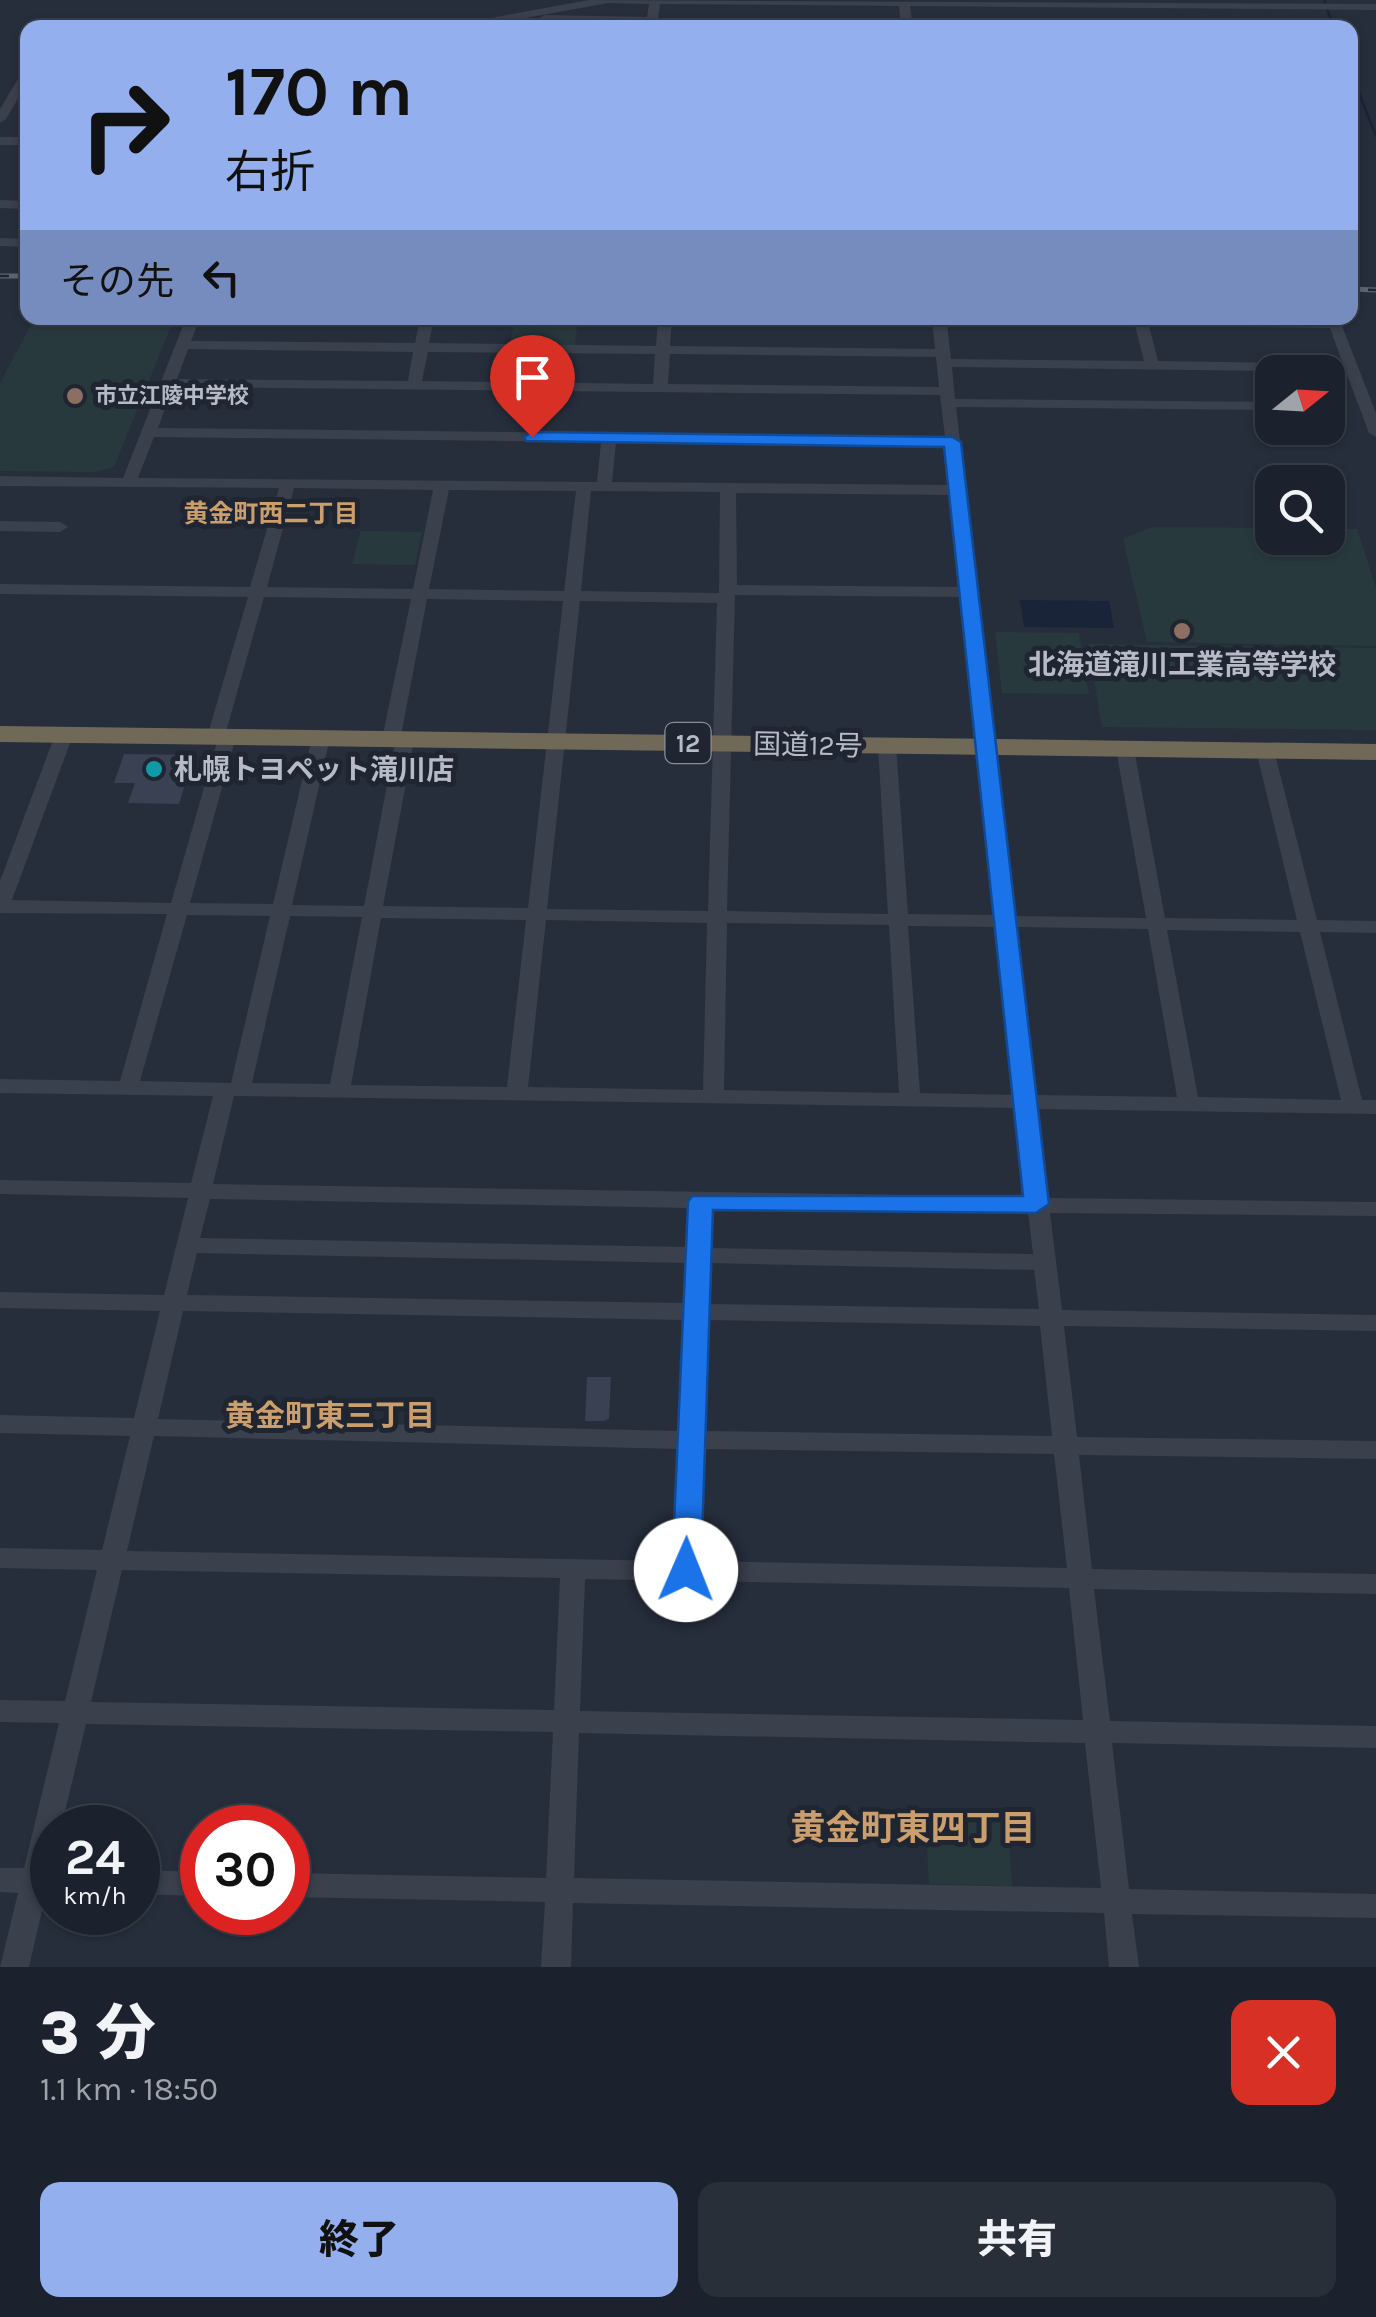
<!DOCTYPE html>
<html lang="ja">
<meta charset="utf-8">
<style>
body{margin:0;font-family:Karla,"Noto Sans JP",sans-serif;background:#292f39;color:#f1f3f6;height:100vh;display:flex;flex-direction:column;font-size:38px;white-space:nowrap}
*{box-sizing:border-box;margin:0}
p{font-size:32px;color:#a0a4aa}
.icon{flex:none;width:55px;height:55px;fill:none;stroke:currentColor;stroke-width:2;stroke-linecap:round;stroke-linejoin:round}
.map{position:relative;height:1967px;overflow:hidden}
.details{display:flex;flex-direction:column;background:#1c222d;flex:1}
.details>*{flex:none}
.banner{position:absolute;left:20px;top:20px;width:1338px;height:305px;border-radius:20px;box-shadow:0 2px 8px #0004,0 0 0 2px #3a3f49;background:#94afee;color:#111;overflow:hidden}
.needle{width:65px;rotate:72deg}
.tools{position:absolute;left:1255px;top:355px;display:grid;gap:20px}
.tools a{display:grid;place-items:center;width:90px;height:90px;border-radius:20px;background:#1c222d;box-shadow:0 2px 8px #0004,0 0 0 2px #3a3f49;font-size:50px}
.speed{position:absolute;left:30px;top:1805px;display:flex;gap:20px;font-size:50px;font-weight:700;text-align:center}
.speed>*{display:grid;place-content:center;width:130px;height:130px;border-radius:50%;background:#1c222d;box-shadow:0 2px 8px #0004,0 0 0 2px #3a3f49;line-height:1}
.speed small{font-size:25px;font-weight:400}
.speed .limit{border:15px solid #d22;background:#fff;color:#111}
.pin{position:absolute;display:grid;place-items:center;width:85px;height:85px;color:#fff;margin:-102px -42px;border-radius:50% 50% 50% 0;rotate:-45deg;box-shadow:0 0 10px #0007}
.pin .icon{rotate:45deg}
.me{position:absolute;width:110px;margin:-55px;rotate:1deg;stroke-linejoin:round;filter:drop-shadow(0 0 8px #0008)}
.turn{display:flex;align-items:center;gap:35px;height:210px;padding:0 40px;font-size:45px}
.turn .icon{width:130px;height:130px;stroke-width:2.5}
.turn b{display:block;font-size:70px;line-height:85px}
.then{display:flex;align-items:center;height:95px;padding:0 40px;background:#0003;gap:20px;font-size:38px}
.round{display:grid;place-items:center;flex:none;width:105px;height:105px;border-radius:20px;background:#292f39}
.overview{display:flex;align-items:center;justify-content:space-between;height:170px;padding:0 40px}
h1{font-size:60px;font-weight:800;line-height:75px}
.primary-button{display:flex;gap:20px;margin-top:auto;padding:20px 40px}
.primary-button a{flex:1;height:115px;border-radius:20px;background:#94afee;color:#111;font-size:40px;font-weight:800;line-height:115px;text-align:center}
.primary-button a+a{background:#292f39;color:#f1f3f6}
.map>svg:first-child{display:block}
.green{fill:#28393d}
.water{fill:#1a2439}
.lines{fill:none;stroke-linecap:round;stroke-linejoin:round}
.stream{stroke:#1a2439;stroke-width:2.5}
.building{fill:#394152}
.minor{fill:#3a404c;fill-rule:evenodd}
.highway{fill:#716958;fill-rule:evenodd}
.rail-casing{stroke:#5c6473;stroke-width:5}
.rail{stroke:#1f2531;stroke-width:2.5;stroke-dasharray:9;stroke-linecap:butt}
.route{fill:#1a73e8;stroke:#114b97;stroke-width:2.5}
.education-dot{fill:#8d6e63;stroke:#1f2531;stroke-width:4}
.culture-dot{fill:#0f9aa8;stroke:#1f2531;stroke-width:4}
.labels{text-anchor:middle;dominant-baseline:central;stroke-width:10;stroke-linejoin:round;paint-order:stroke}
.far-poi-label{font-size:22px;font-weight:bold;fill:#b6bbc7;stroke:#1f2531;text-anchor:start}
.far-neighbourhood-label{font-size:25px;font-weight:bold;fill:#cb9e6d;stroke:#1f2531}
.shield{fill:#1f2531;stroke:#898e9a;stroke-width:2.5}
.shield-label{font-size:25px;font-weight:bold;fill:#b6bbc7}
.poi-label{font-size:28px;font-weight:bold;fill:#b6bbc7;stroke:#1f2531}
.street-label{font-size:28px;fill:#b6bbc7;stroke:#1f2531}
.neighbourhood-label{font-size:30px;font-weight:bold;fill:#cb9e6d;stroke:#1f2531}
.near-neighbourhood-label{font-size:35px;font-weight:bold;fill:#cb9e6d;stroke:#1f2531}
</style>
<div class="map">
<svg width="1376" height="1967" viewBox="0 0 1376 1967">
<rect width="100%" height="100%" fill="#262e3c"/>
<g class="green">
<path d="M515 318H578L575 345 510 344Z"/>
<path d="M33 321H173L114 467 94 472 0 471V383Z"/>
<path d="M1151 527 1272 528V538H1328V529H1357L1376 588V646L1147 642 1123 539Z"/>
<path d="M361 531 422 532 415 565 352 564Z"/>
<path d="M995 632 1079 633 1089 694 1002 693Z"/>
<path d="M1088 644 1376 648V730L1102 727Z"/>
<path d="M925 1812 1007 1813 1012 1886 929 1884Z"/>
</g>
<path class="water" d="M1020 600 1109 601 1114 628 1024 627Z"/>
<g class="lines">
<g class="stream">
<path d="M1324 0 1334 28"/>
<path d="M1350 70 1376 136"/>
</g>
</g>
<g class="building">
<path d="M124 754 194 755 179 804 128 803 135 783H114Z"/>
<path d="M587 1377H611L609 1418 605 1421H585Z"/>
</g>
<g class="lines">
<g class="minor">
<path d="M589 0 1376 4V10L910 6 913 28H901L899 6 660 4 658 20 652 23 545 21 539 18 545 15 647 17 649 4 608 3 499 23 488 28H472L496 17Z"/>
<path d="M18 79H26L28 82 6 119 0 123V109Z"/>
<rect x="0" y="137" width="28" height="8"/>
<path d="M0 200 28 201V209L0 208Z"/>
<path d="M0 238 28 239V247L0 246Z"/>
<path d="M186 318H200L191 341 415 343 420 318H434L429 343 656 346 658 318H672L670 346 935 349 932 318 1340 321 1376 413V437L1369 433 1346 372 952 367 955 399 1272 402V410L956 407 1016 916 1146 918 1116 749 1125 744 1134 749 1165 918 1297 920 1256 750 1265 745 1274 750 1317 920 1376 921V933L1320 932 1362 1100H1376V1114L1038 1109 1049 1198 1376 1202V1216L1050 1213 1062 1310 1376 1315V1331L1064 1326 1077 1437 1376 1441V1459L1079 1455 1092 1569 1376 1574V1594L1094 1589 1110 1721 1376 1726V1748L1112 1743 1129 1889 1376 1894V1918L1132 1914 1139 1967H1109L1104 1913 573 1903 571 1967H541L545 1902 288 1897V1873L546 1878 553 1732 86 1724 61 1828H52V1893H46L29 1967H0L18 1893 0 1892V1868H24L59 1723 0 1722V1700L65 1701 97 1570 0 1568V1548L102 1550 130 1436 0 1433V1415L134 1418 160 1311 0 1308V1292L164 1295 188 1198 0 1194V1180L191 1183 213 1096 0 1093V1079L120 1081 167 914 0 913V881L55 735 64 730 73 735 12 900 171 903 217 742 207 737 248 597 0 594V584L250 587 279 488 0 486V476L123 478ZM947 324 1135 326 1144 361 951 359ZM1149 326 1330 328 1343 364 1158 361ZM188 349 413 352 408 381 177 379ZM428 352 655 354 653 384 422 381ZM670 354 936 357 939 387 668 384ZM173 387 940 395 945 437 158 428ZM154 437 601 442 597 482 138 478ZM616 442 946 446 950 485 612 482ZM294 488 433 490 413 589 267 587ZM449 490 576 491 564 591 429 589ZM591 491 720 492 719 593 581 591ZM736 493 951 495 961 587 737 585ZM735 595 962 597 996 915 908 914 896 746 887 741 878 746 888 914 727 911ZM264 597 411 599 382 739 385 743H395L364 906 292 905 330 738 321 733 312 738 273 904 190 903 236 737 226 732ZM427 599 563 601 528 908 383 906 414 740 411 736H401ZM580 601 717 603 708 911 547 909ZM187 915 270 916 231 1083 140 1081ZM290 916 362 917 330 1084 252 1083ZM381 918 526 920 507 1087 351 1085ZM546 920 707 923 703 1090 528 1087ZM727 923 889 925 899 1093 724 1090ZM908 926 998 927 1016 1095 920 1093ZM1017 927 1148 929 1177 1097 1037 1095ZM1167 930 1300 932 1341 1100 1198 1097ZM234 1096 1017 1108 1027 1197 213 1184ZM210 1199 689 1208 687 1247 200 1238ZM711 1209 1028 1212 1033 1254 709 1248ZM197 1253 686 1263 685 1303 187 1295ZM709 1263 1034 1270 1039 1309 708 1304ZM183 1311 684 1320 679 1431 158 1419ZM707 1320 1040 1326 1052 1436 703 1431ZM154 1436 678 1449 674 1561 127 1551ZM703 1449 1054 1454 1067 1568 699 1561ZM122 1570 560 1578 554 1710 91 1702ZM585 1579 1069 1588 1083 1720 580 1711ZM579 1733 1085 1743 1101 1888 574 1878Z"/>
<path d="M0 521 60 522 68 527 60 532 0 531Z"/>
<path d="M138 1870 202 1872V1896L138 1894Z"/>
</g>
<path class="highway" d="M0 726 1376 744V760L0 742Z"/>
<defs>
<g id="rail">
<path d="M0 276H28"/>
<path d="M1350 289 1376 290"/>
</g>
</defs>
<use href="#rail" class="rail-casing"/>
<use href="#rail" class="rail"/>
</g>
<path class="route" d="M532 432 952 437 961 442 1049 1204 1036 1213 713 1210 701 1570 696 1577 686 1581 676 1577 672 1570 688 1202 692 1196H1023L944 447 526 441 524 437Z"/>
<g class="education-dot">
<circle cx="75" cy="396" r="10"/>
<circle cx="1182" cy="631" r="10"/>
</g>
<circle class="culture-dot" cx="154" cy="769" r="10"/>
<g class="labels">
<g class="far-poi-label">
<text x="95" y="396">市立江陵中学校</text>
</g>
<g class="far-neighbourhood-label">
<text x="271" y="513">黄金町西二丁目</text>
</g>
<rect class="shield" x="665.5" y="723" width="45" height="40" rx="8"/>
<g class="shield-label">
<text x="688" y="743">12</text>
</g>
<g class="poi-label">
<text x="1182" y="664">北海道滝川工業高等学校</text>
<text x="174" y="769" text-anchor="start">札幌トヨペット滝川店</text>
</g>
<g class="street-label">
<text transform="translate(808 745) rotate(1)">国道12号</text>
</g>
<g class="neighbourhood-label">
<text x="330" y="1416">黄金町東三丁目</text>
</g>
<g class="near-neighbourhood-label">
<text x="913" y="1828">黄金町東四丁目</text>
</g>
</g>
</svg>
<div class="tools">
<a><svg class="needle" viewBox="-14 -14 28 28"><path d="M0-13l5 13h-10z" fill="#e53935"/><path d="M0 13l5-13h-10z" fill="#a0a4aa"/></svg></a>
<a><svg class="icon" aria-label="search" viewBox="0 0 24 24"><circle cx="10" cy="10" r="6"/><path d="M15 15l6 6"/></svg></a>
</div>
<div class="speed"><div>24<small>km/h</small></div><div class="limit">30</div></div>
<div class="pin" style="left:532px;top:437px;background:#d93025"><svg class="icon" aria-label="arrive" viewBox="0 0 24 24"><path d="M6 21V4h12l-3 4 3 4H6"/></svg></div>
<svg class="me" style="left:686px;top:1570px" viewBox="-20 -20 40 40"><circle r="19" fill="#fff"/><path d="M0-13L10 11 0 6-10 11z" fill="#1a73e8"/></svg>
<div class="banner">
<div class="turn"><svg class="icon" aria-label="right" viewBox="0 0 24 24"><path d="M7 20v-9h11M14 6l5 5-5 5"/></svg><div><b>170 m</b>右折</div></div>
<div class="then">その先<svg class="icon" aria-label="left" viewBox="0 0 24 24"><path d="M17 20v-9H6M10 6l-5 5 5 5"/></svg></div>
</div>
</div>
<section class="details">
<div class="overview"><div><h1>3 分</h1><p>1.1 km · 18:50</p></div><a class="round" style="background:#d93025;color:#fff"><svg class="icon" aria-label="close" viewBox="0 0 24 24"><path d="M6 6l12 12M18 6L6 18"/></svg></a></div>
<div class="primary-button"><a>終了</a><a>共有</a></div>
</section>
